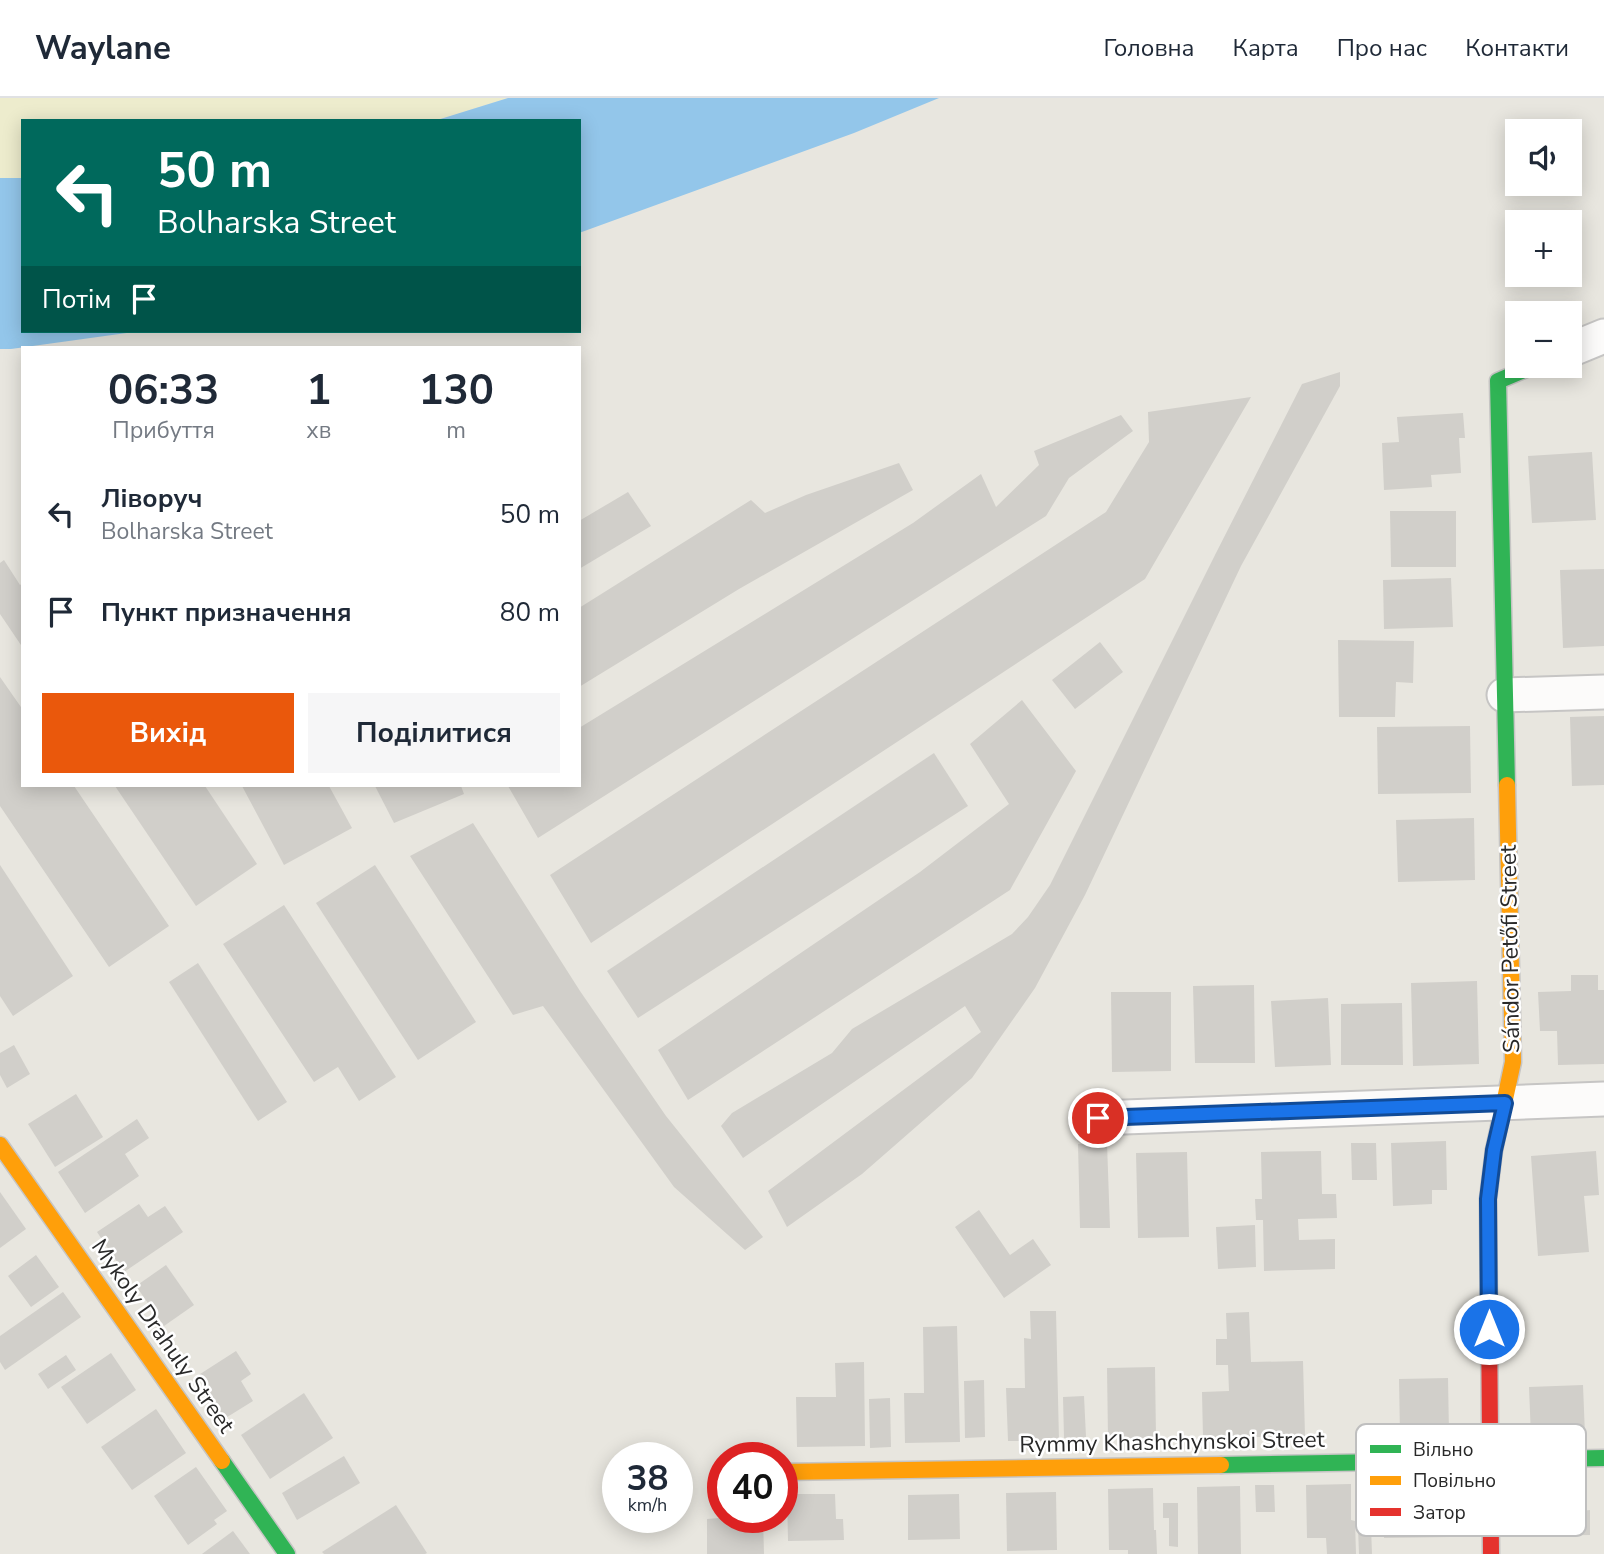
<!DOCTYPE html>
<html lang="uk">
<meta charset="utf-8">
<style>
body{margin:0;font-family:"Nunito Sans",sans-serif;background:#f6f6f7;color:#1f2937;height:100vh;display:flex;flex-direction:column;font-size:26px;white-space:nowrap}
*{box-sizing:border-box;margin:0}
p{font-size:23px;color:#747a83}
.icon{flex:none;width:38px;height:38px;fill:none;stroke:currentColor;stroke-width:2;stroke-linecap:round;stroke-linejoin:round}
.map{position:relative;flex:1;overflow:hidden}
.panel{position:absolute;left:21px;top:248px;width:560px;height:441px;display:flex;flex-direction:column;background:#fff;border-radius:0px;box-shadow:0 4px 18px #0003}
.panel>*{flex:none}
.hud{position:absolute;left:21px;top:21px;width:560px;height:214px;border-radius:0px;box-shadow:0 4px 18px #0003;background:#00695c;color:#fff;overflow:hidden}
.buttons{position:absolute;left:1505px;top:21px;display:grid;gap:14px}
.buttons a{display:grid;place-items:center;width:77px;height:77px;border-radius:0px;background:#fff;box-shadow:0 4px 18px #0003;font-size:35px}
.speed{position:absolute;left:602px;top:1344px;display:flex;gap:14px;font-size:35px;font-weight:700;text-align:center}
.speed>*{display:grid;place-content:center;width:91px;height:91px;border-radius:50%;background:#fff;box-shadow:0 4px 18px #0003;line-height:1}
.speed small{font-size:18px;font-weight:400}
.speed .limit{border:10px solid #d22;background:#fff;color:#111}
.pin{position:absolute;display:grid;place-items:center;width:60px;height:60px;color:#fff;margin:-30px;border:4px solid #fff;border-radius:50%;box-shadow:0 2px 7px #0007}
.me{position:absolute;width:77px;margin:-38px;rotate:0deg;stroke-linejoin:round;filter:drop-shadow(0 0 5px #0008)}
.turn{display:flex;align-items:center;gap:24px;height:147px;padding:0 21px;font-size:32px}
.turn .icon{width:91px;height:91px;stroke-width:2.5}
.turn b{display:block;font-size:49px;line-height:60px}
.then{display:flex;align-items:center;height:66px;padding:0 21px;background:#0003;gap:14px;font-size:26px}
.eta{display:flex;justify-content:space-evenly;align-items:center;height:119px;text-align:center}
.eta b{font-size:42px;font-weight:700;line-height:49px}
.button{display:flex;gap:14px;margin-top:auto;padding:14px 21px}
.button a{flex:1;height:80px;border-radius:0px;background:#ea580c;color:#fff;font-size:28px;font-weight:700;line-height:80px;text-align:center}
.button a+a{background:#f6f6f7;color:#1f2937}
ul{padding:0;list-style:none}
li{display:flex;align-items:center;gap:21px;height:98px;padding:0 21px}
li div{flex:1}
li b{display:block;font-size:26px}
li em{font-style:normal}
header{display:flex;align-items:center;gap:42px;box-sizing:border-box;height:98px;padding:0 35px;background:#fff;border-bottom:2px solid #e0e1e3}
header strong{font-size:33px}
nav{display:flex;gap:38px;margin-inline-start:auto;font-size:24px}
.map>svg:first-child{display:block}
.sand{fill:#edeccd}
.water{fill:#93c6ea}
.building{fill:#d1cfca}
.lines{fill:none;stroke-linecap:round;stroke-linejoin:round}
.street-casing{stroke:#c6c5c4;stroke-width:37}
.fast-casing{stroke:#c6c5c4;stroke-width:19}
.slow-casing{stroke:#c6c5c4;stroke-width:19}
.jam-casing{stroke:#c6c5c4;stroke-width:19}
.street{stroke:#fcfbfa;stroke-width:33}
.fast{stroke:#30b455;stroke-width:16}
.slow{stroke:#ff9f0a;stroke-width:16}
.jam{stroke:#e5322d;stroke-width:16}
.route-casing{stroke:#114b97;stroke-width:18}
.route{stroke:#1a73e8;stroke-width:12}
.labels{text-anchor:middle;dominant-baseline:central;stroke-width:5;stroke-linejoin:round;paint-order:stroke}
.street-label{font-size:23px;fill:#292929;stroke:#fff}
.key{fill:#fff;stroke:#bfbfbf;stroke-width:2}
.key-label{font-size:19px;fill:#292929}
</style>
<header>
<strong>Waylane</strong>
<nav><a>Головна</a><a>Карта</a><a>Про нас</a><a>Контакти</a></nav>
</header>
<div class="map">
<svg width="1604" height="1456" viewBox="0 0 1604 1456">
<rect width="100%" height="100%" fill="#e8e6df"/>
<path class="sand" d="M0 0H508L434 23H23V80H0Z"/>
<g class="water">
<path d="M508 0H939L854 35 579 135V23H434Z"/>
<path d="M0 80H23V233H141L11 251H0Z"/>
</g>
<g class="building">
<path d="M1340 274V288L1241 468 1085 797 1035 890 972 980 862 1076 787 1129 768 1093 981 934 965 908 743 1060 721 1028 732 1015 832 955 852 931 1012 836 1028 819 1050 787 1215 457 1302 286Z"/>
<path d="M1251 299 1145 481 591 845 550 777 1106 414 1149 344 1148 314Z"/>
<path d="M1463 315 1465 340H1459L1461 375 1431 377 1432 389 1384 392 1382 345 1399 344 1397 319Z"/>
<path d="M1121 317 1133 333 1069 380 1046 418 538 740 508 688H579V630L913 425 981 376 996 409 1039 367 1034 353Z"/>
<path d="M1592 354 1596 422 1532 425 1528 358Z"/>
<path d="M899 365 913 392 739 491 579 589V510L751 402 765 415 806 397Z"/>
<path d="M628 394 651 428 579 471V423Z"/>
<path d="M1390 413H1456V469H1391Z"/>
<path d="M4 462 20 487 23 485V550L0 516V465Z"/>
<path d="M1604 471V548L1563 550 1560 472Z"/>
<path d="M1451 480 1453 529 1384 531 1383 482Z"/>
<path d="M1338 542 1414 543 1413 585 1396 584 1395 619H1339Z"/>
<path d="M1100 544 1123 574 1075 611 1052 582Z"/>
<path d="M0 579 23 612V688H74L169 828 109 869 0 708Z"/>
<path d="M1022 602 1076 673 1010 792 688 1002 658 952 920 774 1009 706 970 646Z"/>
<path d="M1604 618V687L1572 688 1570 619Z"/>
<path d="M1470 628 1471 695 1378 696 1377 629Z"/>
<path d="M934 655 968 708 638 920 607 873Z"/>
<path d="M115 688H205L257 766 196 808Z"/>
<path d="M242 688H329L352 730 284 767Z"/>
<path d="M375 688H461L464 696 394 725Z"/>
<path d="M1474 720 1475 782 1398 784 1396 722Z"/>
<path d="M473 725 580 893 666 1018 763 1139 745 1152 674 1089 543 908 513 917 410 758Z"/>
<path d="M0 767 73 878 13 918 0 898Z"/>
<path d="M375 767 476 924 418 962 316 805Z"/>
<path d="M284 807 396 979 359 1003 338 969 314 984 223 846Z"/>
<path d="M198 865 287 1004 258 1023 169 884Z"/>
<path d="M1571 877H1598V892H1604V966L1558 967 1557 933H1540L1538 894 1571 893Z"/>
<path d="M1477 883 1479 966 1413 968 1411 885Z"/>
<path d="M1254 887 1255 965H1195L1193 888Z"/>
<path d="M1111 894H1171V973L1112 974Z"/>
<path d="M1328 900 1331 967 1275 969 1271 903Z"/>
<path d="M1402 905 1403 967H1341V906Z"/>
<path d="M14 947 30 976 7 990 0 977V955Z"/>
<path d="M76 996 103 1039 55 1069 28 1026Z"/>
<path d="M137 1021 149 1040 125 1056 139 1078 85 1115 58 1074Z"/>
<path d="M1446 1043 1447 1092H1432V1106L1393 1108 1391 1045Z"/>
<path d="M1107 1045 1110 1130H1080L1078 1046Z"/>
<path d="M1351 1045H1376L1377 1082H1352Z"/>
<path d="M1321 1053 1322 1096H1336L1337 1120 1298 1121 1299 1142 1335 1141V1171L1264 1173 1263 1122H1256L1255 1101H1262L1261 1054Z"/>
<path d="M1596 1053 1599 1097 1584 1098 1589 1154 1538 1158 1531 1058Z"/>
<path d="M1187 1054 1189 1139 1138 1140 1136 1055Z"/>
<path d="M0 1094 26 1131 0 1150Z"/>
<path d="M139 1106 148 1119 165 1108 183 1134 124 1174 97 1134Z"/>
<path d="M979 1112 1010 1157 1033 1141 1051 1167 1004 1200 955 1129Z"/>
<path d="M1255 1127 1256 1169 1218 1171 1216 1129Z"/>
<path d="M36 1157 59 1189 31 1209 8 1178Z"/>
<path d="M166 1167 194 1207 164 1228 136 1188Z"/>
<path d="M63 1194 81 1219 5 1272 0 1264V1238Z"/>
<path d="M1030 1213H1056L1059 1343H1008L1006 1290H1025L1024 1240 1031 1241Z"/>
<path d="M1249 1214 1251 1264 1303 1263 1305 1338 1203 1340 1202 1294 1229 1293 1228 1267H1216V1241H1227L1226 1215Z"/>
<path d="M957 1228 960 1344 905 1345 904 1295H924L923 1229Z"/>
<path d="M236 1253 251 1276 241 1283 253 1303 224 1321 197 1278Z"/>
<path d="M111 1255 136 1292 87 1326 61 1289Z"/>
<path d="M66 1257 76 1272 48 1291 38 1276Z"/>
<path d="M864 1264 865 1348 797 1349 796 1299H836L835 1265Z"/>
<path d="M1155 1269 1156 1340H1108L1107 1270Z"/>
<path d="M1448 1280 1449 1336 1400 1337 1399 1281Z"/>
<path d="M984 1282 985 1339 965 1340 964 1283Z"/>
<path d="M1583 1287 1585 1337 1531 1339 1529 1289Z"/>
<path d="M304 1295 333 1340 270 1381 241 1337Z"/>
<path d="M1084 1298 1086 1339 1064 1340 1063 1299Z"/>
<path d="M890 1300 891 1349 870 1350 869 1301Z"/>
<path d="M156 1311 186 1355 132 1392 101 1349Z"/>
<path d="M344 1358 360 1385 297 1422 282 1395Z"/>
<path d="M196 1369 227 1413 214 1422 217 1426 188 1447 154 1398Z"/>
<path d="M1449 1385 1450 1439 1384 1440 1383 1386Z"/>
<path d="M1351 1386V1422L1355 1423 1356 1456H1327L1326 1440H1307L1306 1387Z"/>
<path d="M1255 1387H1274L1275 1414H1256Z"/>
<path d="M1579 1387 1580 1413 1590 1412V1437L1535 1438 1534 1388Z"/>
<path d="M1240 1388 1241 1456H1198L1197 1389Z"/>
<path d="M1153 1390 1154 1432H1156L1157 1456H1128V1452H1109L1108 1391Z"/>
<path d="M1056 1394 1057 1452 1007 1453 1006 1395Z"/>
<path d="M787 1396H835L836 1421H843L844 1442 788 1443Z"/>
<path d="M959 1396 960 1441 908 1442V1397Z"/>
<path d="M1163 1405H1178V1449L1169 1448V1420H1163Z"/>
<path d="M396 1407 427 1455 425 1456H324L322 1454Z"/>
<path d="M731 1419H763L764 1456H707V1421Z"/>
<path d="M1371 1429 1372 1456H1359L1358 1430Z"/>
<path d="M233 1433 250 1456H202Z"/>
</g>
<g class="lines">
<defs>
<g id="street">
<path d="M1570 252 1604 238"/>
<path d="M1504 597 1604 594"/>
<path d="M1098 1020 1604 1001"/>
</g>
<g id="fast">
<path d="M1507 687 1498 283 1533 268"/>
<path d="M222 1363 287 1456"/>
<path d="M1221 1367 1604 1360"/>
</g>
<g id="slow">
<path d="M0 1047 222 1363"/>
<path d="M1494 1052 1513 964 1507 687"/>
<path d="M782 1374 1221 1367"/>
</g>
<path id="jam" d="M1491 1456 1488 1101 1494 1052"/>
</defs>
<use href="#street" class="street-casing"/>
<use href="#fast" class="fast-casing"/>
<use href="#slow" class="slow-casing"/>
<use href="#jam" class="jam-casing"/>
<use href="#street" class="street"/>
<use href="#fast" class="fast"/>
<use href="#slow" class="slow"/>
<use href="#jam" class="jam"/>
</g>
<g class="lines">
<defs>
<path id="route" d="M1098 1020 1505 1005 1494 1052 1488 1101 1489 1231"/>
</defs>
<use href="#route" class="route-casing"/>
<use href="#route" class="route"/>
</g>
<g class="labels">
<g class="street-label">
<text transform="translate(1510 851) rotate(-91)">Sándor Petőfi Street</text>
<text transform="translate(163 1238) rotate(55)">Mykoly Drahuly Street</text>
<text transform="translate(1172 1344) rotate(-1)">Rymmy Khashchynskoi Street</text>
</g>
</g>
<rect x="1356" y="1326" width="230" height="112" rx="10" class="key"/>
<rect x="1370" y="1347" width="31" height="8" fill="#30b455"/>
<rect x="1370" y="1378" width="31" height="9" fill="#ff9f0a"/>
<rect x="1370" y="1410" width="31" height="8" fill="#e5322d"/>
<g class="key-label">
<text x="1413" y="1358">Вільно</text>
<text x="1413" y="1389">Повільно</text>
<text x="1413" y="1421">Затор</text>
</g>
</svg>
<div class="buttons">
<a><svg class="icon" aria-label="sound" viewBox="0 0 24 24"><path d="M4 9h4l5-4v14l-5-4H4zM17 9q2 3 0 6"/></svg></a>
<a>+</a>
<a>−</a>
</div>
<div class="speed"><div>38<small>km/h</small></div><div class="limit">40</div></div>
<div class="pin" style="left:1098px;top:1020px;background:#d93025"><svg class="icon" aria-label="arrive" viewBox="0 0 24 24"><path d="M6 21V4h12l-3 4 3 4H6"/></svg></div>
<svg class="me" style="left:1489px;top:1231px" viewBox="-20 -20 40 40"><circle r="17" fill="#1a73e8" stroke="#fff" stroke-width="3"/><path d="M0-11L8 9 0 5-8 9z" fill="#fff"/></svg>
<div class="hud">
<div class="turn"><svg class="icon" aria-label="left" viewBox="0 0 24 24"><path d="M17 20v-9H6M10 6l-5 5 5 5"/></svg><div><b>50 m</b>Bolharska Street</div></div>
<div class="then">Потім<svg class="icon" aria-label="arrive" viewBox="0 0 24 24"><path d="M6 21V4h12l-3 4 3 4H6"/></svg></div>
</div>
<section class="panel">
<div class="eta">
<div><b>06:33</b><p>Прибуття</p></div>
<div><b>1</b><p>хв</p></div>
<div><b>130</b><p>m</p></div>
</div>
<ul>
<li><svg class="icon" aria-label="left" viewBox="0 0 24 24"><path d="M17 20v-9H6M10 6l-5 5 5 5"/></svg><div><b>Ліворуч</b><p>Bolharska Street</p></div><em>50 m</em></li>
<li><svg class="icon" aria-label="arrive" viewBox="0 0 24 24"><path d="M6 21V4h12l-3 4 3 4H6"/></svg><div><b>Пункт призначення</b></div><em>80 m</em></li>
</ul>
<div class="button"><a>Вихід</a><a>Поділитися</a></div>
</section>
</div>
